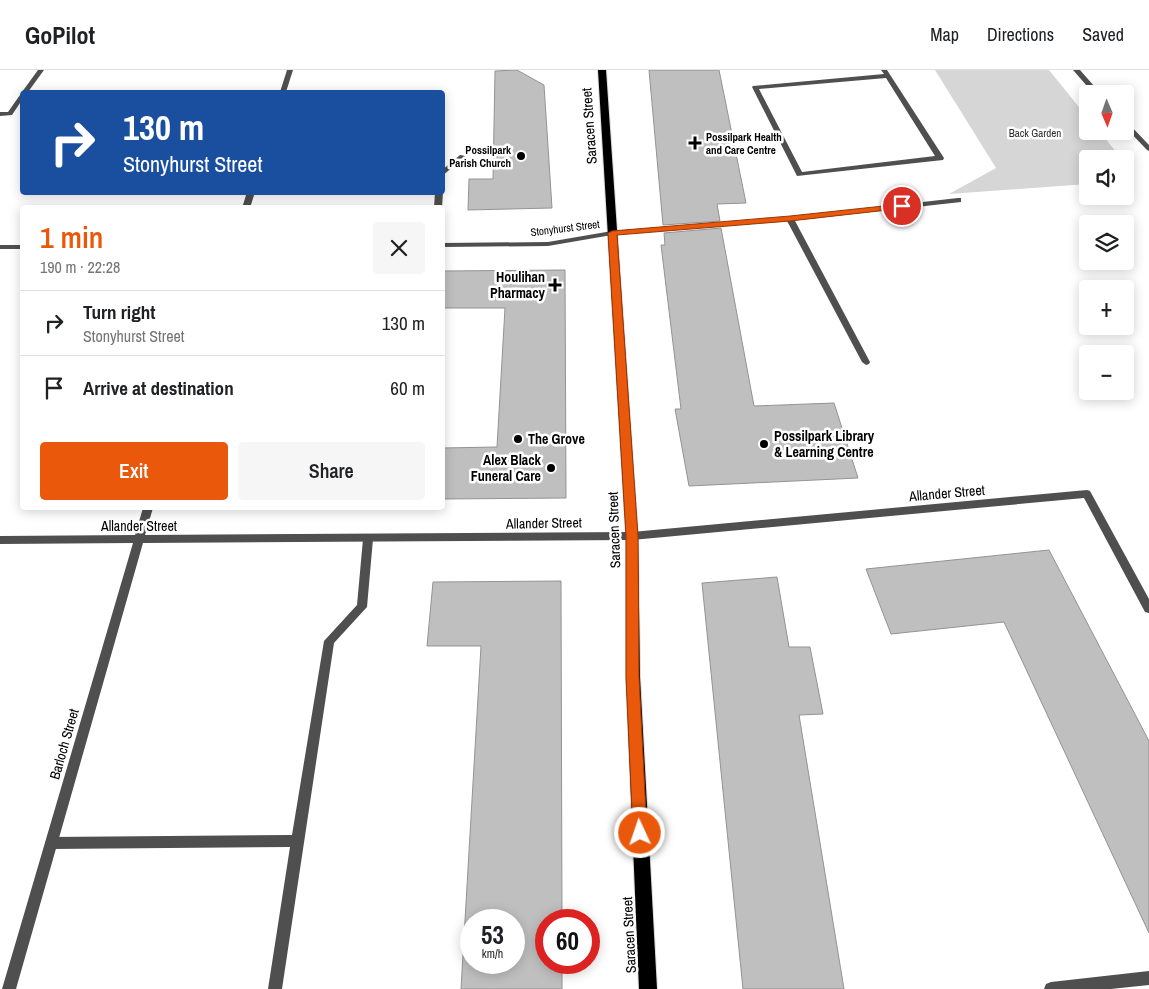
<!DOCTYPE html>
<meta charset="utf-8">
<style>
body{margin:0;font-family:"Archivo Narrow",sans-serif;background:#f6f6f6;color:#202124;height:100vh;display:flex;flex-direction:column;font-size:19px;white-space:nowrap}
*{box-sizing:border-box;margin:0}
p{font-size:16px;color:#757577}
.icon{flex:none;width:28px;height:28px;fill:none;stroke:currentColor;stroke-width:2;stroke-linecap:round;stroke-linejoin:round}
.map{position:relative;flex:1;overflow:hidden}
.panel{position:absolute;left:20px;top:135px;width:425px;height:305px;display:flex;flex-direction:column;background:#fff;border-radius:5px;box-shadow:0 2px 12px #0003}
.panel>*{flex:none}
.banner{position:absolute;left:20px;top:20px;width:425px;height:105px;border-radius:5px;box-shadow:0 2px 12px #0003;background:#1a4fa0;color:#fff;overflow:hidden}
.needle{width:32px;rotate:178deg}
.fabs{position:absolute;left:1079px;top:15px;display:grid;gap:10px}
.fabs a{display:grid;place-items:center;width:55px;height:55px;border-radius:5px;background:#fff;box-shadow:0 2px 12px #0003;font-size:25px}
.speed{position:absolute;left:460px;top:839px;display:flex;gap:10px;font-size:25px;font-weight:700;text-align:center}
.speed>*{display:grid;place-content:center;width:65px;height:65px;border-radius:50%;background:#fff;box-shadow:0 2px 12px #0003;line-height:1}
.speed small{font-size:12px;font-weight:400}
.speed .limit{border:8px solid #d22;background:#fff;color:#111}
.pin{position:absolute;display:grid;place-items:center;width:42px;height:42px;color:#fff;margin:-21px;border:2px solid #fff;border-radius:50%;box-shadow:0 1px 5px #0007}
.me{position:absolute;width:55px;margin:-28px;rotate:357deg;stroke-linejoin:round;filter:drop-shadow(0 0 4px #0008)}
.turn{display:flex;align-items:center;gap:18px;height:105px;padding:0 20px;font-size:22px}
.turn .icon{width:65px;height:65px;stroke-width:2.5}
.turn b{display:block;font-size:35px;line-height:42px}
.round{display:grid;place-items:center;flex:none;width:52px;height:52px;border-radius:5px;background:#f6f6f6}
.summary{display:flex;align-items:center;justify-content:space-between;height:85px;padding:0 20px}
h1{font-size:30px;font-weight:600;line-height:38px;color:#ea580c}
.primary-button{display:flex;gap:10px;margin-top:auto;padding:10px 20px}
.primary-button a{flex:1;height:58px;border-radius:5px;background:#ea580c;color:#fff;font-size:20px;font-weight:600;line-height:58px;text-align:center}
.primary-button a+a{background:#f6f6f6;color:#202124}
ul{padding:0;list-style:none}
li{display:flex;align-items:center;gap:15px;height:65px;padding:0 20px;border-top:1px solid #e0e0e0}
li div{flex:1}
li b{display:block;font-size:19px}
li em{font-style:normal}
header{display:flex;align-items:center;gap:30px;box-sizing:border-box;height:70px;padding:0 25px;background:#fff;border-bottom:1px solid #e0e0e0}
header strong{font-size:24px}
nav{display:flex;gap:28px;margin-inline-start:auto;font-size:18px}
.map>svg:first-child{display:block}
.green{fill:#d6d6d6}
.building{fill:#bfbfbf;stroke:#939393;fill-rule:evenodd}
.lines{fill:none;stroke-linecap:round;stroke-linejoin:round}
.primary-casing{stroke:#dbdbdb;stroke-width:2}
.lane{fill:#4f4f4f;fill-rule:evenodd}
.street{fill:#4f4f4f;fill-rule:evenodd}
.primary{fill:#000;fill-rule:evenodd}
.route{fill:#ea580c;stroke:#983908}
.poi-dot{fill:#000;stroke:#fff;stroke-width:2}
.labels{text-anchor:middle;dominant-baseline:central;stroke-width:5;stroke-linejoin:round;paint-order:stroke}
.far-park-label{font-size:11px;fill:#2d2d2d;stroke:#fff}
.far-poi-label{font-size:11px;font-weight:bold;fill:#000;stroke:#fff;text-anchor:start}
.far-street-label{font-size:11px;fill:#000;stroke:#fff}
.street-label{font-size:14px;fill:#000;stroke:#fff}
.poi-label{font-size:14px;font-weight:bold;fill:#000;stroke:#fff;text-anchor:end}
</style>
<header>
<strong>GoPilot</strong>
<nav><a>Map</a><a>Directions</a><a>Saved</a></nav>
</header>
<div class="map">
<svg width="1149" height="919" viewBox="0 0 1149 919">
<rect width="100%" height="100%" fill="#fff"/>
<path class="green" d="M935 0H1049L1087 47 1088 61H1099L1122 89H1088L1087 114 949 124 996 98Z"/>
<g class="building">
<path d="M517 0 544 15 552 138 468 140 469 109H493L495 1Z"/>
<path d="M649 0H719L746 133 717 134 720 151 663 155Z"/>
<path d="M721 158 754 336 834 333 858 408 689 416 675 339H681L661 175H665L664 163Z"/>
<path d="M565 200 566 428 442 429V378L497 377 505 238H442V201Z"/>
<path d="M1049 480 1149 671V863L1004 552 891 564 866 499Z"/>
<path d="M777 507 789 577H810L823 644 799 645 844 919H743L702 513Z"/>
<path d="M561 511 562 850H546V892H562V919H461L481 576H427L433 512ZM471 850H514V892H471Z"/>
</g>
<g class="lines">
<defs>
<path id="primary" d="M598 0H606L638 466 640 607 657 919H639L626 607V466Z"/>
</defs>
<use href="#primary" class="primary-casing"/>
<g class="lane">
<path d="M881 0H887L944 88 943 90 797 106 752 17 753 16 884 4ZM886 8 935 86 802 102 759 19Z"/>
<path d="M460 85 466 86 442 106V100Z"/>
<path d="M435 122H443L442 138H434Z"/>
<path d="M787 147H790L794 149 870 292 869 294 866 295 862 292 786 149Z"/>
<path d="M368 465 372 466 373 469 367 537 334 573 282 919H268L290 777 51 779 47 777 45 773 47 769 51 767 292 765 324 571 357 535 363 469 364 466Z"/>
<path d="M1149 901V915L1111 919H1044L1046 914 1051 912Z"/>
</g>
<g class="street">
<path d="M38 0H44L28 22 22 23V22Z"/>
<path d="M287 0H293L286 22H280Z"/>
<path d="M1073 0H1080L1101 24H1094Z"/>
<path d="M22 24V30L12 45 0 46V42H8L20 25Z"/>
<path d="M1125 51 1127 52 1149 75V81L1147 80 1125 57Z"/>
<path d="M247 122H255L250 138H242Z"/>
<path d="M958 128H961V132L790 151 612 165 548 176 442 177V173L548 172 612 161 790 147Z"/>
<rect x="0" y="175" width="22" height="4"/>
<path d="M1087 420 1090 421 1149 529V543L1145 542 1084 428 632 470 143 473 16 919H2L133 473 0 474V466L135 465 143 438H153L145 465 632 462Z"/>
</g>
<use href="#primary" class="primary"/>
</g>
<path class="route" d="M902 134 906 136 905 138 790 151 617 165 638 466 639 607 647 763 645 768 640 770 635 768 633 763 626 607V466L608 163 612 161 790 146Z"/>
<g class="poi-dot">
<path d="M692.5 65.5h5v5h5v5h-5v5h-5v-5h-5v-5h5z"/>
<circle cx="521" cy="86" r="5"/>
<path d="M552.5 207.5h5v5h5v5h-5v5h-5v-5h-5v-5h5z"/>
<circle cx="518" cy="369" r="5"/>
<circle cx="764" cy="374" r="5"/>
<circle cx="551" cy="398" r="5"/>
</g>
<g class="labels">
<g class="far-park-label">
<text x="1035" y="63">Back Garden</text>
</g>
<g class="far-poi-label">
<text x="706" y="67">Possilpark Health<tspan x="706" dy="13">and Care Centre</tspan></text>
<text x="511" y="80" text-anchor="end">Possilpark<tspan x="511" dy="13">Parish Church</tspan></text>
</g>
<g class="far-street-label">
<text transform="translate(565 158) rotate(-7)">Stonyhurst Street</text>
</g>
<g class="street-label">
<text transform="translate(589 56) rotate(-94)">Saracen Street</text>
<text transform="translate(947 423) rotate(-5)">Allander Street</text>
<text transform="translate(544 453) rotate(-1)">Allander Street</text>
<text x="139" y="456">Allander Street</text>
<text transform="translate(614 460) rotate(-92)">Saracen Street</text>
<text transform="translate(64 674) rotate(-74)">Barloch Street</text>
<text transform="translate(629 865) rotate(-93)">Saracen Street</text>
</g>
<g class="poi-label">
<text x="545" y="207">Houlihan<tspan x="545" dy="16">Pharmacy</tspan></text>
<text x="774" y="366" text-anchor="start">Possilpark Library<tspan x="774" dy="16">&amp; Learning Centre</tspan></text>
<text x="528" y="369" text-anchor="start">The Grove</text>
<text x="541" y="390">Alex Black<tspan x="541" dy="16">Funeral Care</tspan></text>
</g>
</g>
</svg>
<div class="fabs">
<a><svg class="needle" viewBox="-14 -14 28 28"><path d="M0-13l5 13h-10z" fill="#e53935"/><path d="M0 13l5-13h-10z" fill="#757577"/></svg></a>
<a><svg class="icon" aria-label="sound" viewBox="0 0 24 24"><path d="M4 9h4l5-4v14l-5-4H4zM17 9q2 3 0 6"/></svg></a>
<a><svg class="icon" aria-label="layers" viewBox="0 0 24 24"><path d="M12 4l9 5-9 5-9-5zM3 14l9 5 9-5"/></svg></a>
<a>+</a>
<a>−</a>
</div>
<div class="speed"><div>53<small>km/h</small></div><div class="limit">60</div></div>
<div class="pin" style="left:902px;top:136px;background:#d93025"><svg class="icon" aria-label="arrive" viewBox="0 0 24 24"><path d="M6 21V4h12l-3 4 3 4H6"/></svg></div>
<svg class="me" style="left:640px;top:763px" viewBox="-20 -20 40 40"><circle r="17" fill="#ea580c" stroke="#fff" stroke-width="3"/><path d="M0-11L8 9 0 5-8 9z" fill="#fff"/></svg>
<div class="banner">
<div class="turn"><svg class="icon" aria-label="right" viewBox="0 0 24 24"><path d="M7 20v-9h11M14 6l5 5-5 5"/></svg><div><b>130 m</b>Stonyhurst Street</div></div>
</div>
<section class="panel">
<div class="summary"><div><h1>1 min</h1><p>190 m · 22:28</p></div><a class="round"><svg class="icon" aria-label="close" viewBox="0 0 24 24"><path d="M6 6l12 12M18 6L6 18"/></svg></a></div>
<ul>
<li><svg class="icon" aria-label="right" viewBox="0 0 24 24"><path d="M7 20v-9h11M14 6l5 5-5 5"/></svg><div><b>Turn right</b><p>Stonyhurst Street</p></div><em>130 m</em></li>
<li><svg class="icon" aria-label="arrive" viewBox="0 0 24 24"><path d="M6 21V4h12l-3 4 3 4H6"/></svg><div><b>Arrive at destination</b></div><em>60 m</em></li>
</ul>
<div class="primary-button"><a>Exit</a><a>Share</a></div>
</section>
</div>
